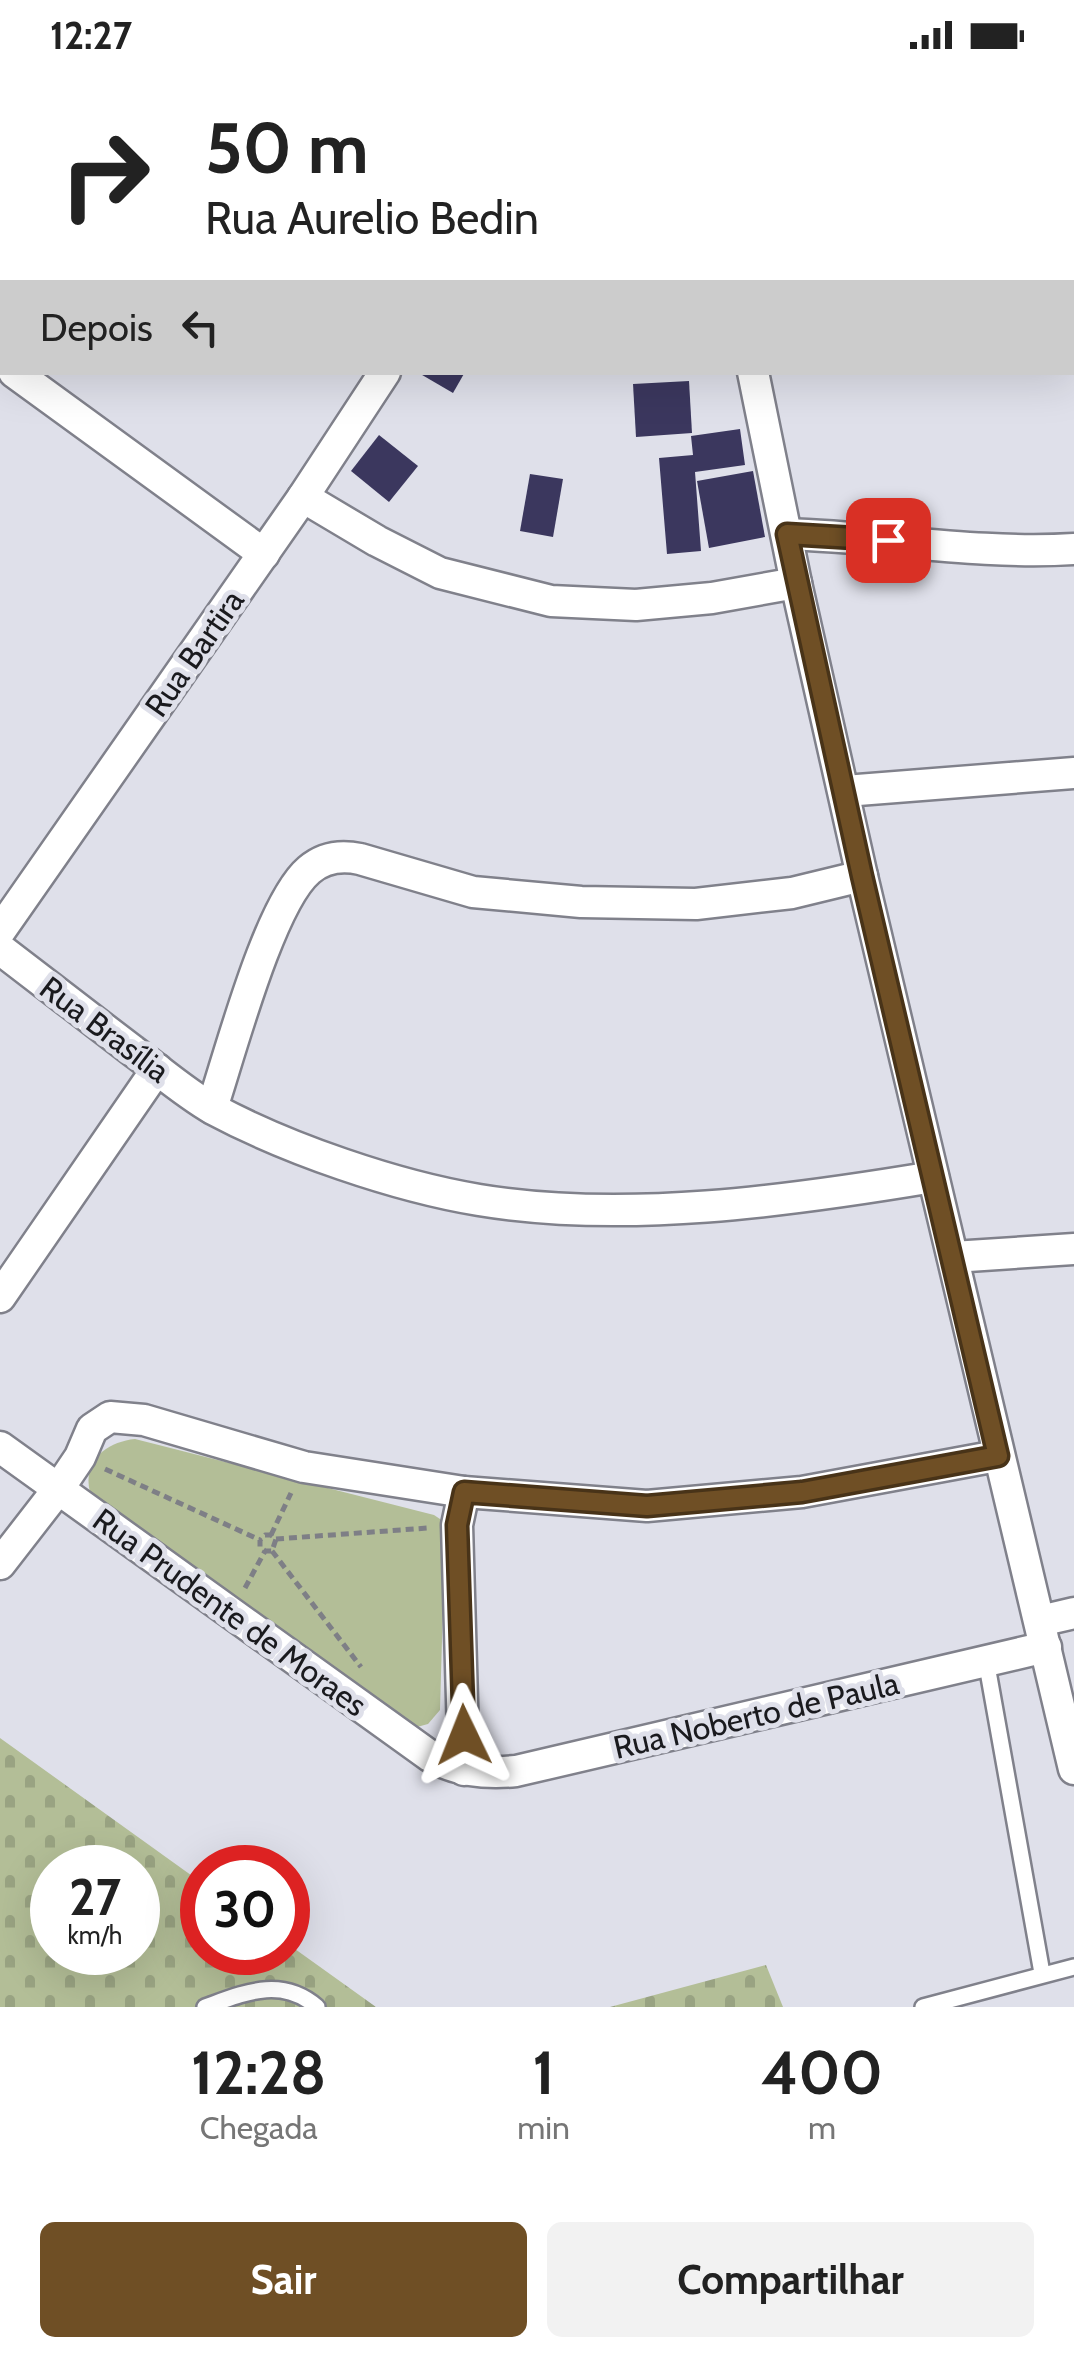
<!DOCTYPE html>
<html lang="pt">
<meta charset="utf-8">
<style>
body{margin:0;font-family:Cabin,sans-serif;background:#f2f2f2;color:#222;height:100vh;display:flex;flex-direction:column;font-size:38px;white-space:nowrap}
*{box-sizing:border-box;margin:0}
p{font-size:32px;color:#767676}
.icon{flex:none;width:55px;height:55px;fill:none;stroke:currentColor;stroke-width:2;stroke-linecap:round;stroke-linejoin:round}
.map{position:relative;height:1937px;overflow:hidden}
.sheet{display:flex;flex-direction:column;background:#fff;flex:1}
.sheet>*{flex:none}
.top-card{position:absolute;left:0px;top:0px;width:1075px;height:305px;box-shadow:0 10px 40px #0002;background:#fff;color:#222;overflow:hidden}
.speed{position:absolute;left:30px;top:1775px;display:flex;gap:20px;font-size:50px;font-weight:700;text-align:center}
.speed>*{display:grid;place-content:center;width:130px;height:130px;border-radius:50%;background:#fff;box-shadow:0 10px 40px #0002;line-height:1}
.speed small{font-size:25px;font-weight:400}
.speed .limit{border:15px solid #d22;background:#fff;color:#111}
.pin{position:absolute;display:grid;place-items:center;width:85px;height:85px;color:#fff;margin:-42px;border-radius:20px;box-shadow:0 5px 15px #0006}
.me{position:absolute;width:110px;margin:-55px;rotate:358deg;stroke-linejoin:round;filter:drop-shadow(0 0 8px #0008)}
.turn{display:flex;align-items:center;gap:35px;height:210px;padding:0 40px;font-size:45px}
.turn .icon{width:130px;height:130px;stroke-width:2.5}
.turn b{display:block;font-size:70px;line-height:85px}
.then{display:flex;align-items:center;height:95px;padding:0 40px;background:#0003;gap:20px;font-size:38px}
.eta{display:flex;justify-content:space-evenly;align-items:center;height:170px;text-align:center}
.eta b{font-size:60px;font-weight:700;line-height:70px}
.button{display:flex;gap:20px;margin-top:auto;padding:20px 40px}
.button a{flex:1;height:115px;border-radius:15px;background:#6f4f25;color:#fff;font-size:40px;font-weight:700;line-height:115px;text-align:center}
.button a+a{background:#f2f2f2;color:#222}
.status{display:flex;justify-content:space-between;align-items:center;height:70px;padding:0 50px;background:#fff;direction:ltr}
.status svg{height:28px;fill:currentColor}
.map>svg:first-child{display:block}
.cemetery{fill:url(#cemetery-stones);fill-rule:evenodd}
.park{fill:#b3be97}
.building{fill:#3b375e}
.lines{fill:none;stroke-linecap:round;stroke-linejoin:round}
.lane-casing{stroke:#80818b;stroke-width:20}
.street-casing{stroke:#80818b;stroke-width:35}
.secondary-casing{stroke:#80818b;stroke-width:48}
.path{stroke:#7e7f86;stroke-width:5;stroke-dasharray:8 5;stroke-linecap:butt}
.lane{stroke:#fff;stroke-width:15}
.street{stroke:#fff;stroke-width:30}
.secondary{stroke:#fceeee;stroke-width:42}
.route-casing{stroke:#483318;stroke-width:25}
.route{stroke:#6f4f25;stroke-width:18}
.labels{text-anchor:middle;dominant-baseline:central;stroke-width:10;stroke-linejoin:round;paint-order:stroke}
.street-label{font-size:32px;fill:#1a1a1e;stroke:#dfe0ea}
</style>
<div class="status"><b>12:27</b><svg viewBox="0 0 49 12"><path d="M0 12V9h3v3zM5 12V6h3v6zM10 12V3h3v9zM15 12V0h3v12zM26 1h20v11H26zM47 4h2v5h-2z"/></svg></div>
<div class="map">
<svg width="1074" height="1937" viewBox="0 0 1074 1937">
<defs>
<pattern id="cemetery-stones" width="16" height="16" patternUnits="userSpaceOnUse" patternTransform="scale(2.5)"><rect width="16" height="16" fill="#b3be97"/><path d="M2 7V4a2 2 0 0 1 4 0v3zM10 15v-3a2 2 0 0 1 4 0v3z" fill="#99a382"/></pattern>
</defs>
<rect width="100%" height="100%" fill="#dfe0ea"/>
<g class="cemetery">
<path d="M0 1668 202 1813V1882H288V1874L376 1937H0ZM52 1798H138V1882H52Z"/>
<path d="M766 1895 783 1937H610Z"/>
</g>
<path class="park" d="M135 1369 434 1445 443 1451 445 1462 440 1640 428 1654 417 1657 90 1422C82 1390 107 1372 135 1369Z"/>
<g class="building">
<path d="M417 302H465L453 323Z"/>
<path d="M689 311 692 363 636 367 633 314Z"/>
<path d="M740 359 745 395 695 402 701 481 667 484 659 388 693 385 691 366Z"/>
<path d="M379 365 418 396 389 432 351 401Z"/>
<path d="M753 401 765 467 709 478 697 411Z"/>
<path d="M530 404 563 409 553 467 520 461Z"/>
</g>
<g class="lines">
<defs>
<g id="lane">
<path d="M986 1590 1042 1903"/>
<path d="M205 1937C244 1923 281 1906 317 1937"/>
<path d="M923 1937 1074 1897"/>
</g>
<g id="street">
<path d="M690 0V2"/>
<path d="M77 2 79 0"/>
<path d="M605 2 606 0"/>
<path d="M0 8 2 10"/>
<path d="M0 111 2 107"/>
<path d="M14 302 264 484"/>
<path d="M753 302 796 513 862 806 1074 1699"/>
<path d="M303 427 377 471 440 503 551 531 636 535 712 528 796 513"/>
<path d="M787 464C882 467 979 485 1074 479"/>
<path d="M845 721 1074 703"/>
<path d="M0 861 303 427 385 302"/>
<path d="M0 879C44 913 89 947 133 981 159 1000 185 1023 213 1039 288 1079 395 1116 479 1130 624 1154 789 1131 933 1107"/>
<path d="M212 1038C230 984 269 834 309 800 324 787 341 785 360 789L473 822 581 832 696 834 792 823 862 806"/>
<path d="M953 1187 1074 1179"/>
<path d="M0 1227 157 999"/>
<path d="M0 1377 430 1686C456 1701 486 1704 516 1701L1046 1577"/>
<path d="M464 1422 457 1455 464 1700"/>
<path d="M0 1494 59 1418 80 1387 92 1359 110 1347 144 1350 304 1397 464 1422 647 1436 802 1422 997 1386"/>
<path d="M1040 1551 1074 1543"/>
</g>
<g id="secondary">
<path d="M862 0 866 2"/>
<path d="M930 0 934 2"/>
<path d="M1072 88 1074 89"/>
<path d="M1072 134 1074 135"/>
</g>
</defs>
<use href="#lane" class="lane-casing"/>
<use href="#street" class="street-casing"/>
<use href="#secondary" class="secondary-casing"/>
<g class="path">
<path d="M105 1399 260 1470V1477L265 1481H272L276 1469 271 1465H265L260 1470"/>
<path d="M271 1465 291 1423"/>
<path d="M276 1469 428 1458"/>
<path d="M272 1481 361 1597"/>
<path d="M245 1518 265 1481"/>
</g>
<use href="#lane" class="lane"/>
<use href="#street" class="street"/>
<use href="#secondary" class="secondary"/>
</g>
<g class="lines">
<defs>
<path id="route" d="M464 1665 457 1455 464 1422 647 1436 802 1422 998 1386 862 806 787 464 888 470"/>
</defs>
<use href="#route" class="route-casing"/>
<use href="#route" class="route"/>
</g>
<g class="labels">
<g class="street-label">
<text transform="translate(194 583) rotate(-55)">Rua Bartira</text>
<text transform="translate(105 959) rotate(37)">Rua Brasília</text>
<text transform="translate(230 1542) rotate(36)">Rua Prudente de Moraes</text>
<text transform="translate(756 1645) rotate(-13)">Rua Noberto de Paula</text>
</g>
</g>
</svg>
<div class="speed"><div>27<small>km/h</small></div><div class="limit">30</div></div>
<div class="pin" style="left:888px;top:470px;background:#d93025"><svg class="icon" aria-label="arrive" viewBox="0 0 24 24"><path d="M6 21V4h12l-3 4 3 4H6"/></svg></div>
<svg class="me" style="left:464px;top:1665px" viewBox="-20 -20 40 40"><path d="M0-17L14 15 0 8-14 15z" fill="#6f4f25" stroke="#fff" stroke-width="4"/></svg>
<div class="top-card">
<div class="turn"><svg class="icon" aria-label="right" viewBox="0 0 24 24"><path d="M7 20v-9h11M14 6l5 5-5 5"/></svg><div><b>50 m</b>Rua Aurelio Bedin</div></div>
<div class="then">Depois<svg class="icon" aria-label="left" viewBox="0 0 24 24"><path d="M17 20v-9H6M10 6l-5 5 5 5"/></svg></div>
</div>
</div>
<section class="sheet">
<div class="eta">
<div><b>12:28</b><p>Chegada</p></div>
<div><b>1</b><p>min</p></div>
<div><b>400</b><p>m</p></div>
</div>
<div class="button"><a>Sair</a><a>Compartilhar</a></div>
</section>
